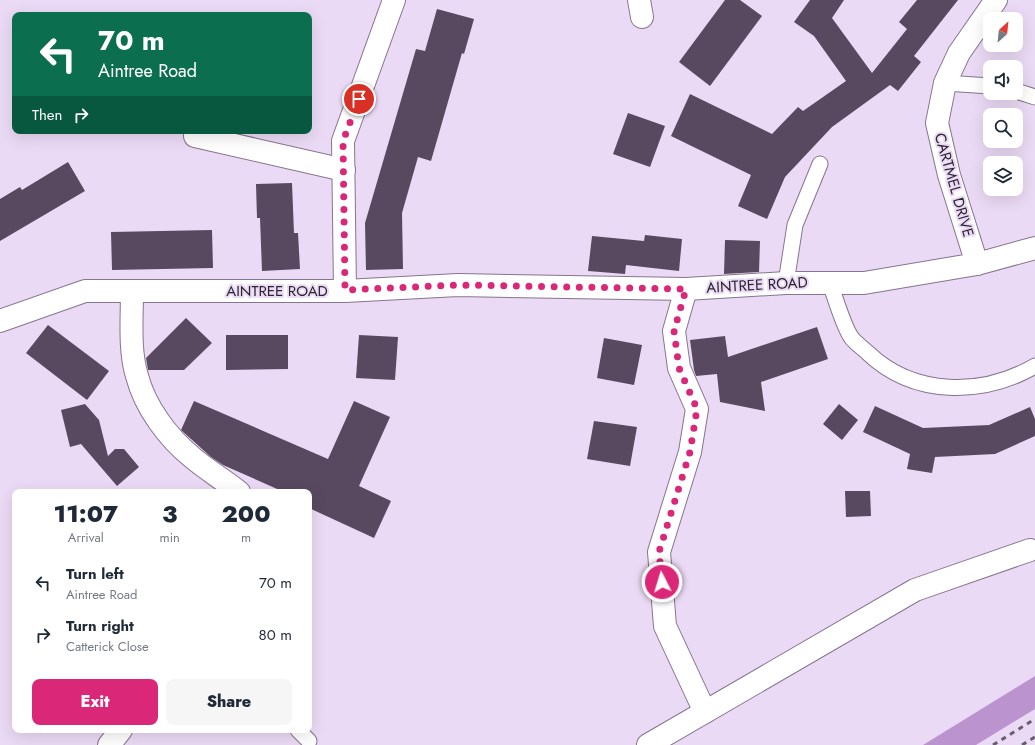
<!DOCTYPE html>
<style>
body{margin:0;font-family:Jost,sans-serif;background:#f6f6f7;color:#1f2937;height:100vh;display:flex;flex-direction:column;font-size:15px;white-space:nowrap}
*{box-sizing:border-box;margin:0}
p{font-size:13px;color:#747a83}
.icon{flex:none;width:22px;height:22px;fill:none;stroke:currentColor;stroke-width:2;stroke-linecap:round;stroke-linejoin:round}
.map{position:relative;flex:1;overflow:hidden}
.panel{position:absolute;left:12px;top:489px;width:300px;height:244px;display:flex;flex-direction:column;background:#fff;border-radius:8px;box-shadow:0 4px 16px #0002}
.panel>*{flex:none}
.guide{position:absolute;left:12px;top:12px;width:300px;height:122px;border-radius:8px;box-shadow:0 4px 16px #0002;background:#0b6e4f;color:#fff;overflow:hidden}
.needle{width:26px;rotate:27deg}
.fabs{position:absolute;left:983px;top:12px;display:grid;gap:8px}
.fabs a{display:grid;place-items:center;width:40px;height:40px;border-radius:8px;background:#fff;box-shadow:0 4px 16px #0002;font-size:20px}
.pin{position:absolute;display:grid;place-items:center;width:34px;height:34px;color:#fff;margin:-17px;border:2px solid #fff;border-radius:50%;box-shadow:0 1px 4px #0007}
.me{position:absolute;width:44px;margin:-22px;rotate:355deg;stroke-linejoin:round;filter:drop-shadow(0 0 3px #0008)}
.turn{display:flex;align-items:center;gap:14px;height:84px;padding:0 20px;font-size:18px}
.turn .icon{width:52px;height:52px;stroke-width:2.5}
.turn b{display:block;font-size:28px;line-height:34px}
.then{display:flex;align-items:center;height:38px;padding:0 20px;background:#0003;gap:8px;font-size:15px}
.eta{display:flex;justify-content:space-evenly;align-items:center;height:68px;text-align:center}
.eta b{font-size:24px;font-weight:800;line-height:28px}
.action{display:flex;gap:8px;margin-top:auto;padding:8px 20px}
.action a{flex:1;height:46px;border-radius:8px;background:#db2777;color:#fff;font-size:16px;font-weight:800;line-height:46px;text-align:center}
.action a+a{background:#f6f6f7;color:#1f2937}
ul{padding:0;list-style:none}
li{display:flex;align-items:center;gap:12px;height:52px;padding:0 20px}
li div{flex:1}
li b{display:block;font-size:15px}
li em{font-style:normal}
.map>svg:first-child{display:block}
.forest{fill:#bb93cf}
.building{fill:#584960}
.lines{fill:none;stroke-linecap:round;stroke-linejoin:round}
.lane-casing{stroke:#85758d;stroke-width:17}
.street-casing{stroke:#85758d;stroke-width:24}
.lane{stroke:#fff;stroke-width:15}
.street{stroke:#fff;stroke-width:22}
.rail{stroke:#685e6d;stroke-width:3;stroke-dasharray:5 5;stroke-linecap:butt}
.route{stroke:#db2777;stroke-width:7;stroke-dasharray:0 12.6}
.labels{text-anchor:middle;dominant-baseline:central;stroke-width:4;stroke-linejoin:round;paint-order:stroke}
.street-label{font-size:15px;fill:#2c252f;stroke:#ebdaf5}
</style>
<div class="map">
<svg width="1035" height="745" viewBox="0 0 1035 745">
<rect width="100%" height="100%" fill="#ebdaf5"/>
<path class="forest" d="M1035 676V709L976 745H923Z"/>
<g class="building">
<path d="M725 0H740L762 16 710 86 679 62Z"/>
<path d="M810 0H844L832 18 872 73 907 29 899 22 917 0H958L914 56 921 62 898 91 890 85 832 127 785 177 767 219 738 206 751 175 671 136 690 94 772 134 798 107 803 111 846 81 814 36 794 22Z"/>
<path d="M437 9 474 19 464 54 462 53 431 161 418 157 402 213 403 269 366 270 365 223 416 49 425 51Z"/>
<path d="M628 113 665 126 650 167 613 154Z"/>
<path d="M68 162 85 191 0 241V199L20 187 22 190Z"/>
<path d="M292 183 294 233H298L300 269 262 271 260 218H257L256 184Z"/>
<path d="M212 230 213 268 112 270 111 232Z"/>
<path d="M645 235 682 239 679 271 626 265 625 274 588 271 592 236 644 241Z"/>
<path d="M725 240 760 241 759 272 724 274Z"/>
<path d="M186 318 212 343 184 370H148L146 358Z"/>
<path d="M48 325 109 371 87 400 26 353Z"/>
<path d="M817 327 828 359 761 382 765 411 720 402 717 374 696 376 694 370 690 340 725 336 728 357Z"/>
<path d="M226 335H288V369L226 370Z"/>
<path d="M359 335 398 337 395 380 356 378Z"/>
<path d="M604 338 642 345 634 385 597 378Z"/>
<path d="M194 401 328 459 354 401 390 417 359 486 391 501 374 538 309 508V492H284L223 465 211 457 181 430Z"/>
<path d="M85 404 99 420 108 456 115 449H124L139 467 117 486 81 444 70 447 61 410Z"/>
<path d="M839 404 858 420 842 440 823 424Z"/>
<path d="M875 406 923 428 989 425 1030 407 1035 419V436L995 454 935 457 932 473 907 469 910 454 863 432Z"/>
<path d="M594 421 637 427 630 466 587 459Z"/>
<path d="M845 491H870L871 516 846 517Z"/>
</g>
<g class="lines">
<defs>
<g id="lane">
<path d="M945 83 990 86"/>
<path d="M1016 91 1035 97"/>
<path d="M786 283 795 225 820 164"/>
<path d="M830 283C835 297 843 325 851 337 855 343 863 348 868 353 914 397 983 396 1035 366"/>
<path d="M298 730 309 741"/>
</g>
<g id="street">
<path d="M639 0 642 17"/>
<path d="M195 136 344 170"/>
<path d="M977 264 949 175 937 123 945 83 959 53 996 0"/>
<path d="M686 289 674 331 679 368 697 409 690 452 659 552 665 626 705 712"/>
<path d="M132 291C132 317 129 351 137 376 145 407 168 438 193 458 207 470 224 480 239 492"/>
<path d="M345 291 343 141 394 0"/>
<path d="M0 321 85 291H345L458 285 686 289 786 283H864L977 264 1035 248"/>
<path d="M109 745 121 730"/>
<path d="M648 745 915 590 1030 550"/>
</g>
</defs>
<use href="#lane" class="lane-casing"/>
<use href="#street" class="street-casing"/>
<use href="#lane" class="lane"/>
<use href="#street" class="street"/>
<g class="rail">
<path d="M993 745 1035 719"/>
<path d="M1022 745 1035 737"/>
</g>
</g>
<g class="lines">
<path class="route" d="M359 99 343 141 345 290 458 285 686 289 674 331 679 368 697 409 690 452 659 552 662 582"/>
</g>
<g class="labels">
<g class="street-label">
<text transform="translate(954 185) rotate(74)">CARTMEL DRIVE</text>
<text transform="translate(757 285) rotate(-3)">AINTREE ROAD</text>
<text x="277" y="291">AINTREE ROAD</text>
</g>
</g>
</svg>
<div class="fabs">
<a><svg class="needle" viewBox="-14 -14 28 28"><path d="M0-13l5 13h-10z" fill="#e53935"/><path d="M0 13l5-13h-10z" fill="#747a83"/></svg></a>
<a><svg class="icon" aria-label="sound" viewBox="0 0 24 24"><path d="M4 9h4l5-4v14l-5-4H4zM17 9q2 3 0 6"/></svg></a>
<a><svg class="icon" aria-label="search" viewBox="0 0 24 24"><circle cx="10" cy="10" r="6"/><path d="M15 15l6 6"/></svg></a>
<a><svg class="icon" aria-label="layers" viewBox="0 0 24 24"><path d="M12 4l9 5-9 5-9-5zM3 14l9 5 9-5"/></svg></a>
</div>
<div class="pin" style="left:359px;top:99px;background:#d93025"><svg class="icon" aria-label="arrive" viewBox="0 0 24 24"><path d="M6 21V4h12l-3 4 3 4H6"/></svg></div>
<svg class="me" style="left:662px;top:582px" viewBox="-20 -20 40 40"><circle r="17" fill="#db2777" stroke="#fff" stroke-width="3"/><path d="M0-11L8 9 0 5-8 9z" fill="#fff"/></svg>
<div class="guide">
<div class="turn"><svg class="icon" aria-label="left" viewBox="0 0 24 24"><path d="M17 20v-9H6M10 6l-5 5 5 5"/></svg><div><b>70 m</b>Aintree Road</div></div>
<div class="then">Then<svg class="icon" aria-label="right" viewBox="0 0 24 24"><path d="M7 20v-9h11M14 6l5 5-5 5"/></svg></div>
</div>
<section class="panel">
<div class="eta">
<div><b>11:07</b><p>Arrival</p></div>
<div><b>3</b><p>min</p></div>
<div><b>200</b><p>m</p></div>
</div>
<ul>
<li><svg class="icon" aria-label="left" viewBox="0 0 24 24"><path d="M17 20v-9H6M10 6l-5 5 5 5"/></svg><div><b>Turn left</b><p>Aintree Road</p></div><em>70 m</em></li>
<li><svg class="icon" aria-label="right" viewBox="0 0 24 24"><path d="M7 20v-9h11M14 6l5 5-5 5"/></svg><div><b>Turn right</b><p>Catterick Close</p></div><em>80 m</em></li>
</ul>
<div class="action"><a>Exit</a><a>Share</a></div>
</section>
</div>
